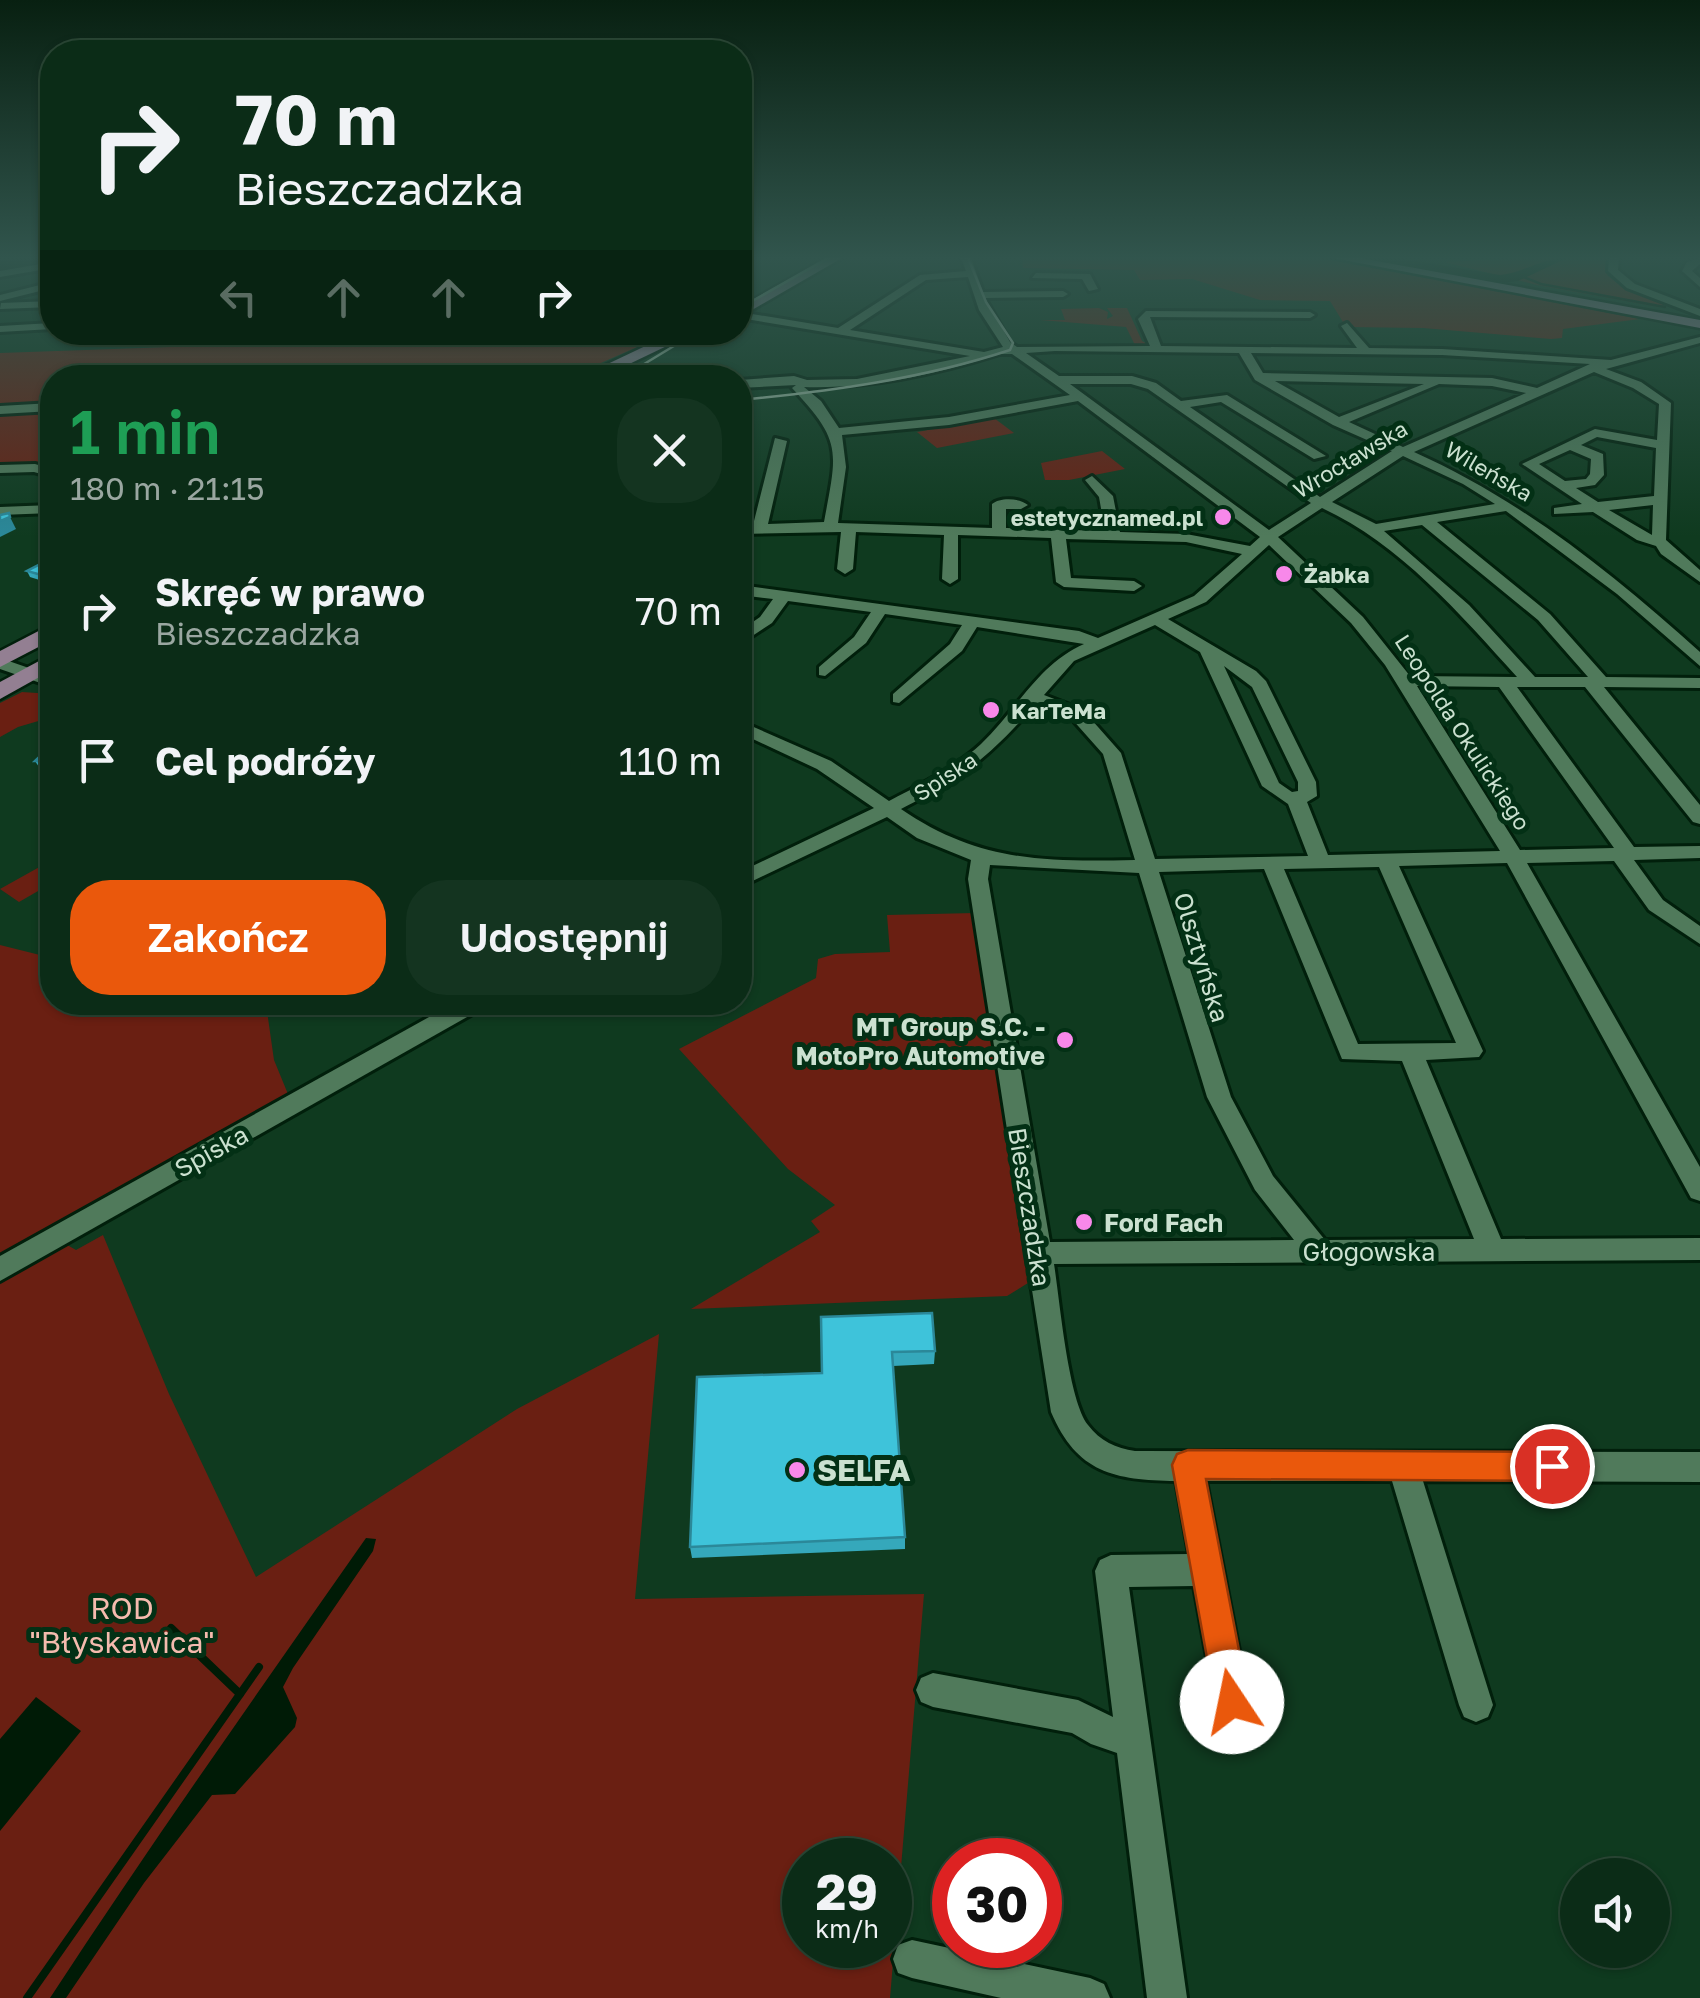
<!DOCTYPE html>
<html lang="pl">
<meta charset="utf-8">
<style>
body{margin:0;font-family:"Golos Text",sans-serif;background:#143420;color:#f1f3f6;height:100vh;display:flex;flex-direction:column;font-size:38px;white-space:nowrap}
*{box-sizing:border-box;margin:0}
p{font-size:32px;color:#9aa7a1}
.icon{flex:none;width:55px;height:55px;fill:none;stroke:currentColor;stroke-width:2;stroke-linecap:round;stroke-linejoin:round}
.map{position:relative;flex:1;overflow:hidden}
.side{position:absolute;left:40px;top:365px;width:712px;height:650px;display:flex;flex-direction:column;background:#0b2c17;border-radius:40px;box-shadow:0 2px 8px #0004,0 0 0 2px #2b4836}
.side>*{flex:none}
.guide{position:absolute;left:40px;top:40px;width:712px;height:305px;border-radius:40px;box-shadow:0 2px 8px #0004,0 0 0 2px #2b4836;background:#0b2c17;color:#f1f3f6;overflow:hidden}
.buttons{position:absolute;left:1560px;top:1858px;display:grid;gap:20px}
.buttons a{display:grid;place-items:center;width:110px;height:110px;border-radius:50%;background:#0b2c17;box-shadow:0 2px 8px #0004,0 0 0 2px #2b4836;font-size:50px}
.speed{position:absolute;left:782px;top:1838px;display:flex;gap:20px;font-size:50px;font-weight:700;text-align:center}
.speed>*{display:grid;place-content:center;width:130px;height:130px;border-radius:50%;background:#0b2c17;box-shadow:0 2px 8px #0004,0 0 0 2px #2b4836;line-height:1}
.speed small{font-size:25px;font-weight:400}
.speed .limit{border:15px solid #d22;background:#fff;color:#111}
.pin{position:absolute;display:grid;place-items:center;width:85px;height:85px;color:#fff;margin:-42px;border:5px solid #fff;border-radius:50%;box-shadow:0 2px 10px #0007}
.me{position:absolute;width:110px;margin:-55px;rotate:349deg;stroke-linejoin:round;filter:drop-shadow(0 0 8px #0008)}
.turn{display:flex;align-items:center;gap:35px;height:210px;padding:0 30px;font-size:45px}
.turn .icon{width:130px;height:130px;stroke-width:2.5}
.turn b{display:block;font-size:70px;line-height:85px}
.lanes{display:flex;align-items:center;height:95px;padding:0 30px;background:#0003;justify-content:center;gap:50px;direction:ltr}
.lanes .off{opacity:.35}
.round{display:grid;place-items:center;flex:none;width:105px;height:105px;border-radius:40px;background:#143420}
.overview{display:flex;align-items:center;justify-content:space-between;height:170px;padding:0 30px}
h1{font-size:60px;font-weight:600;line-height:75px;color:#1e9e55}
.action{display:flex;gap:20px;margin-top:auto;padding:20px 30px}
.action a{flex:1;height:115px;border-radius:40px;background:#ea580c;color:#fff;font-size:40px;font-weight:600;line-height:115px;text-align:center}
.action a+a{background:#143420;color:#f1f3f6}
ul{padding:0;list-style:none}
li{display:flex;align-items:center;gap:30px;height:150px;padding:0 30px}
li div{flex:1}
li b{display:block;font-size:38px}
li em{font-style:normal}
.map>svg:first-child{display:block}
.green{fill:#6a1f12;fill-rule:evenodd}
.water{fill:#001b06}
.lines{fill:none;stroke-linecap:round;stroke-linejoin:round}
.stream-far1{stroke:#001b06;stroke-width:2.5}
.stream{stroke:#001b06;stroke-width:8}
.river{fill:#001b06;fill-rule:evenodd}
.minor-casing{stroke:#011f0b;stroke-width:6}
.major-casing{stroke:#011f0b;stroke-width:5}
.minor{fill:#507a5b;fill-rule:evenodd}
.major{fill:#937f92;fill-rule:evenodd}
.tram{stroke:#99b4a0;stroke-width:2.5}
.wall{fill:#35a8bb}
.shaded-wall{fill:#2b8899}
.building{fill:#3ec3da;stroke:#2b8899;stroke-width:2.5}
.route{fill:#ea580c;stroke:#983908;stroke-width:2.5}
.poi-dot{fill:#f888ea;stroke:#033015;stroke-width:4}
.labels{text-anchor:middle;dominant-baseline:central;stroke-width:10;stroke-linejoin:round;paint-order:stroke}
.far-street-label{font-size:22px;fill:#cbe1d0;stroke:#033015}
.far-poi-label{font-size:22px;font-weight:bold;fill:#cbe1d0;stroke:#033015;text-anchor:start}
.street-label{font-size:25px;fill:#cbe1d0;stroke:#033015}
.poi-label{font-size:25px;font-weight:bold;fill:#cbe1d0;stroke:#033015;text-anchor:end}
.near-poi-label{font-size:30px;font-weight:bold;fill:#cbe1d0;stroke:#033015;text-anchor:start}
.near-park-label{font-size:30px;fill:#f5bbae;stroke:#033015}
</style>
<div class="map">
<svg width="1700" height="1998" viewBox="0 0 1700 1998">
<rect width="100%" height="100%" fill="#0f3a1f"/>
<g class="green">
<path d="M1022 258H1324L1640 319 1563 329 1562 338 1551 339 1423 328 1346 327 1330 301 1260 300 1192 279 1140 280 1134 270 1023 268Z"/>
<path d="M1528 258H1608L1607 275 1622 287 1666 304 1660 307 1537 285 1444 262Z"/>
<path d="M1099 308 1108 312 1107 319 1113 316 1107 308H1127L1142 341 1147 344 1135 345 1126 327 1040 320H1065L1061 309Z"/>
<path d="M548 332 647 333 637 339 647 341 643 345 669 333 569 377 52 378V403L0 407V353L372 340 543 343Z"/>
<path d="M52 407V467L0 466V410Z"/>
<path d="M994 418 1014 433 937 448 917 432Z"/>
<path d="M1102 451 1125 469 1069 480H1045L1041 463Z"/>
<path d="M22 692 52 694V717L18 727 0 737V703Z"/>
<path d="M52 860V883L19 902 0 889Z"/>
<path d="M975 913 1026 1242 1028 1283 1007 1296 691 1309 820 1232 811 1221 835 1205 788 1169 679 1049 816 978 818 959 835 954 890 952 887 915Z"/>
<path d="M0 945 52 958V1002H233L267 1011 274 1060 290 1099 0 1261Z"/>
<path d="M103 1235 169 1394 256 1577 517 1409 659 1334 635 1599 924 1594 890 1998H0V1277L62 1242 76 1250ZM805 1860H890V1945H805Z"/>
</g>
<g class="water">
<path d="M366 1538 376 1539 373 1551 293 1668 283 1687 297 1718 295 1727 235 1794 212 1795 144 1883 66 1998H50C152 1842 259 1691 366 1538Z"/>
<path d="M36 1697 81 1731 0 1831V1739Z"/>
</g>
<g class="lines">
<path class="stream-far1" d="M1521 276 1541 284 1665 307"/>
<g class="stream">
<path d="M171 1628 240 1694"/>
<path d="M27 1998 259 1667"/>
</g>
<g class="river">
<path d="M26 258H52V261L0 269V261Z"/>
<path d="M1372 258H1398L1500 275C1524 273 1543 257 1567 258L1518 281 1500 283Z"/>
</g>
<defs>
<g id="minor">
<path d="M961 258H971L983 292 1063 291 1068 294 1063 297 985 298 1010 342 1017 347 1150 346 1138 319 1146 311 1310 312 1315 315 1310 318 1150 317 1161 346 1357 348 1341 326 1347 323 1369 348 1442 349 1611 360 1700 337V343L1606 369 1641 382 1671 403 1666 540 1700 570V582L1661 554 1656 546 1637 540 1593 512 1554 514V508L1582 504 1522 464 1595 429 1657 440 1659 404 1633 388 1594 372 1414 452C1523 501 1612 573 1700 652V666L1617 594 1506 511 1437 522 1550 614 1606 677 1700 678V688L1604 687 1700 805V824L1693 822 1585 687H1517L1634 847 1700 846V858L1634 860 1663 900 1700 926V944L1649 910 1614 861 1527 863 1700 1167V1201L1691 1198 1507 863 1399 866 1483 1051 1479 1057 1426 1060 1501 1239 1700 1238V1260L1054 1264C1060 1301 1068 1399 1088 1425 1100 1441 1116 1448 1135 1451L1700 1452V1482L1423 1481 1493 1705 1488 1717 1476 1722 1464 1717 1459 1705 1392 1481H1206L1249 1702 1244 1714 1232 1719 1220 1714 1215 1702 1194 1586 1129 1587 1187 1998H1147L1117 1753 1091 1744 1072 1733 933 1707 921 1702 916 1690 921 1678 933 1673 1078 1700 1113 1717 1095 1571 1100 1560 1111 1555 1189 1554 1176 1481C1114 1480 1077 1473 1051 1412L968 879 971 860 917 838 887 817 740 887V872L874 808 817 769 740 733V721L831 761 889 801C921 784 954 769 981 744 1016 711 1038 664 1084 644L977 627 962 651 899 703 893 702V694L950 644 962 625 885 614 866 643 825 676 819 675V667L854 637 871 612 788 601 772 623 740 644V631L760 617 773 599 740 595V585L1079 631 1098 638 1194 596 1242 554 1186 542 1066 539 1071 578 1134 581 1142 586 1134 591 1064 587 1056 582 1051 538 958 535V579L950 584 942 579 944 535 856 532 853 569 845 574 837 569 841 532 740 534V526L753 525 775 438 787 441 768 524 824 522C837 451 843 442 792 388L796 385 740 388V380L794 376 807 380 857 379 970 356 740 318V312L838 328 920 275 966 271ZM968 277 979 310 1003 347 984 352 850 330 926 280ZM1055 351 1239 353 1255 380 1333 425 1392 451 1320 497 1190 407 1221 402 1314 459 1326 456 1227 395 1181 401 1156 383 1132 376H1059L1026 353ZM1251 353 1442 355 1590 364 1537 388 1492 378 1263 373ZM1000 354H1012L1070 395 949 417 839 428 821 401 804 387C870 389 937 374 1000 354ZM1275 381 1424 384 1339 417ZM1070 384H1131L1148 389 1311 503 1269 530ZM1439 384 1492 386 1526 393 1403 447 1349 422ZM1078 401 1260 537 1250 546 1186 534 1120 532 1113 496 1092 476 1085 480 1099 497 1105 531 1006 528V509H1021L1028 505C1020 498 1000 497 992 504V528L838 523 846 467 842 435 949 425ZM1597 437 1656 448 1654 496 1598 502 1576 488 1595 485 1604 475 1603 454 1581 445ZM1570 450 1591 459 1590 474 1586 479 1565 481 1539 464ZM1403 456 1463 484 1495 504 1376 524 1332 502ZM1653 505 1652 535 1609 510ZM1322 508C1400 544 1460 614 1517 677L1410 676 1363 617 1278 537ZM1422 525 1538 620 1588 677H1535L1469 605 1384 531ZM1269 545 1351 623 1385 665 1500 851 1328 855 1307 802 1317 796 1316 782 1266 681 1256 671 1168 619 1206 602ZM1155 625 1200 652 1262 786 1288 804 1308 856 1155 859 1121 753 1083 710 1044 695 1074 661ZM1224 666 1252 687 1298 782V791L1292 792 1279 783ZM1417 686 1499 687 1614 848 1520 850ZM1036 704 1071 718 1103 754 1135 860C1045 862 978 862 901 809 965 776 988 758 1036 704ZM990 865 1139 873 1207 1097 1255 1190 1294 1240 1050 1242 988 879ZM1379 867 1456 1043 1358 1044 1284 869ZM1264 869 1342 1059 1402 1061 1474 1239 1325 1240 1273 1176 1231 1097 1159 872Z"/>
<path d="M1609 258H1619L1618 270 1635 284 1700 309V316L1627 288 1608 271Z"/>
<path d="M1700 258V264L1692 271 1700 278V287L1682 271 1687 262Z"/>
<path d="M52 262V268L0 277V271Z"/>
<path d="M1036 273 1090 274 1098 289 1089 291 1082 279 1032 278Z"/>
<path d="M52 282V288L0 301V295Z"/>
<path d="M52 301V307L0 309 1 303Z"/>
<path d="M52 323V329L0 332V326Z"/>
<path d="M90 332H101L92 341 86 338Z"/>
<path d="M179 332H190L182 341 176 338Z"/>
<path d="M239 332 233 337 227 334 228 332Z"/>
<path d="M603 366 631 375 633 378 599 373V367Z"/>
<path d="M52 403V411L0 414V406Z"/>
<path d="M35 464 52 469V477L34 472 0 473V465Z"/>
<path d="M52 505V513L0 515V507Z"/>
<path d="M0 658 52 676V687L0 669Z"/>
<path d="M456 1002H486L483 1008 0 1281V1256Z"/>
<path d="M912 1940 1090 1978 1104 1984 1110 1998H1001L912 1978 898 1973 893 1959 898 1945Z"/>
</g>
<g id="major">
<path d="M826 258H842L740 317V307Z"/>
<path d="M1333 258H1360L1700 320V328Z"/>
<path d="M675 332H696L600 378H578Z"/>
<path d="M52 624V640L0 667V651Z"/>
<path d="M52 654V670L0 699V682Z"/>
</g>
</defs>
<use href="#minor" class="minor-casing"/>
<use href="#major" class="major-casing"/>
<use href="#minor" class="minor"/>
<use href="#major" class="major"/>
<g class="tram">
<path d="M740 308 828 258"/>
<path d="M621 378 697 332"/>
<path d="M740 400C832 391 922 379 1010 350L1013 343 986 302 968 258"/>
</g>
</g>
<g class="wall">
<path d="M52 558V584L30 577 27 571Z"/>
<path d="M52 745V768L39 767 35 761Z"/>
<path d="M821 1317 935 1351 934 1364 893 1366 905 1537V1549L692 1558 690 1547 822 1373Z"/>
</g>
<path class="shaded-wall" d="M10 517 16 529 0 537V521Z"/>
<g class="building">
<path d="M9 513 10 517 0 521V515Z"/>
<path d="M52 558V578L27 571Z"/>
<path d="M52 745V761H35Z"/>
<path d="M932 1313 935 1351 892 1352 905 1537 690 1547 697 1377 822 1373 821 1317Z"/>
</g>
<linearGradient id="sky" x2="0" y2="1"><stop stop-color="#082011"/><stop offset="0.48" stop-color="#31554d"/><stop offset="1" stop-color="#31554d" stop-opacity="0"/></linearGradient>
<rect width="1700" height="537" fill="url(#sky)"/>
<path class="route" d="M1188 1450 1552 1452 1562 1456 1567 1466 1562 1477 1552 1481 1206 1479 1249 1702 1244 1714 1232 1719 1220 1714 1215 1702 1172 1465 1177 1454Z"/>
<g class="poi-dot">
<circle cx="1223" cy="517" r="10"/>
<circle cx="1284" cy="574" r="10"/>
<circle cx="991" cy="710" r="10"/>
<circle cx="1065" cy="1040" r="10"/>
<circle cx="1084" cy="1222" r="10"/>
<circle cx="797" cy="1470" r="10"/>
</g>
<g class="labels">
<g class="far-street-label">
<text transform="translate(1350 459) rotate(-31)">Wrocławska</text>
<text transform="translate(1489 471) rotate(30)">Wileńska</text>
<text transform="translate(1463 732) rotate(57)">Leopolda Okulickiego</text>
<text transform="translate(945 776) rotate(-33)">Spiska</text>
</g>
<g class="far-poi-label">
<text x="1203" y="517" text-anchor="end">estetycznamed.pl</text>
<text x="1304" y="574">Żabka</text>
<text x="1011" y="710">KarTeMa</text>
</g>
<g class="street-label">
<text transform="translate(1202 957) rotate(73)">Olsztyńska</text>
<text transform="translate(211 1151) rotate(-29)">Spiska</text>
<text transform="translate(1030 1207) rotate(81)">Bieszczadzka</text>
<text x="1369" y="1251">Głogowska</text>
</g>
<g class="poi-label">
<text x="1045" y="1026">MT Group S.C. -<tspan x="1045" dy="29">MotoPro Automotive</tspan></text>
<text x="1104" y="1222" text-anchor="start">Ford Fach</text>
</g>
<g class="near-poi-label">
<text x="817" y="1470">SELFA</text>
</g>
<g class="near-park-label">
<text x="122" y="1608">ROD<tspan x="122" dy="34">"Błyskawica"</tspan></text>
</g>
</g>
</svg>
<div class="buttons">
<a><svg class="icon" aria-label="sound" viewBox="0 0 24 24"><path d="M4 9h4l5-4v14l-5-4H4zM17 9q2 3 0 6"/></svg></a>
</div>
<div class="speed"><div>29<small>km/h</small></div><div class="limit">30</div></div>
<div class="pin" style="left:1552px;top:1466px;background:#d93025"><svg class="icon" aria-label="arrive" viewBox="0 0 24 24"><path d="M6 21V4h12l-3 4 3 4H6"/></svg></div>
<svg class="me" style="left:1232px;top:1702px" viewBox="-20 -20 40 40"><circle r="19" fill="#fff"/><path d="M0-13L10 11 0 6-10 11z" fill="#ea580c"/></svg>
<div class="guide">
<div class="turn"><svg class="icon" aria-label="right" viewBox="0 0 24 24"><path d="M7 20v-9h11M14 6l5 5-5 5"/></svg><div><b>70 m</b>Bieszczadzka</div></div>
<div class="lanes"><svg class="icon off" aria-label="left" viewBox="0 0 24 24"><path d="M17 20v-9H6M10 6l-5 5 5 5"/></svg><svg class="icon off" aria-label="ahead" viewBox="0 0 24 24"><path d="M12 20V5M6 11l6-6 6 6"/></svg><svg class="icon off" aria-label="ahead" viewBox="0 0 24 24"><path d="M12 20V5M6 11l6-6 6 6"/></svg><svg class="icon" aria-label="right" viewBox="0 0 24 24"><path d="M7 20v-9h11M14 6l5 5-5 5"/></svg></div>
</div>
<section class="side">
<div class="overview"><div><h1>1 min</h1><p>180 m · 21:15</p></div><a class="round"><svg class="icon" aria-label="close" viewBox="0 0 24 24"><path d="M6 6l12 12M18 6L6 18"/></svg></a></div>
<ul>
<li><svg class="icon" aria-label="right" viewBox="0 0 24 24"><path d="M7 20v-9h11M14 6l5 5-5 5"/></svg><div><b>Skręć w prawo</b><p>Bieszczadzka</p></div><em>70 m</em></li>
<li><svg class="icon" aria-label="arrive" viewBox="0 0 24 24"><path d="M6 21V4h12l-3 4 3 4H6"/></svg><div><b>Cel podróży</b></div><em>110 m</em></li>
</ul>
<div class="action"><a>Zakończ</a><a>Udostępnij</a></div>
</section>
</div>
